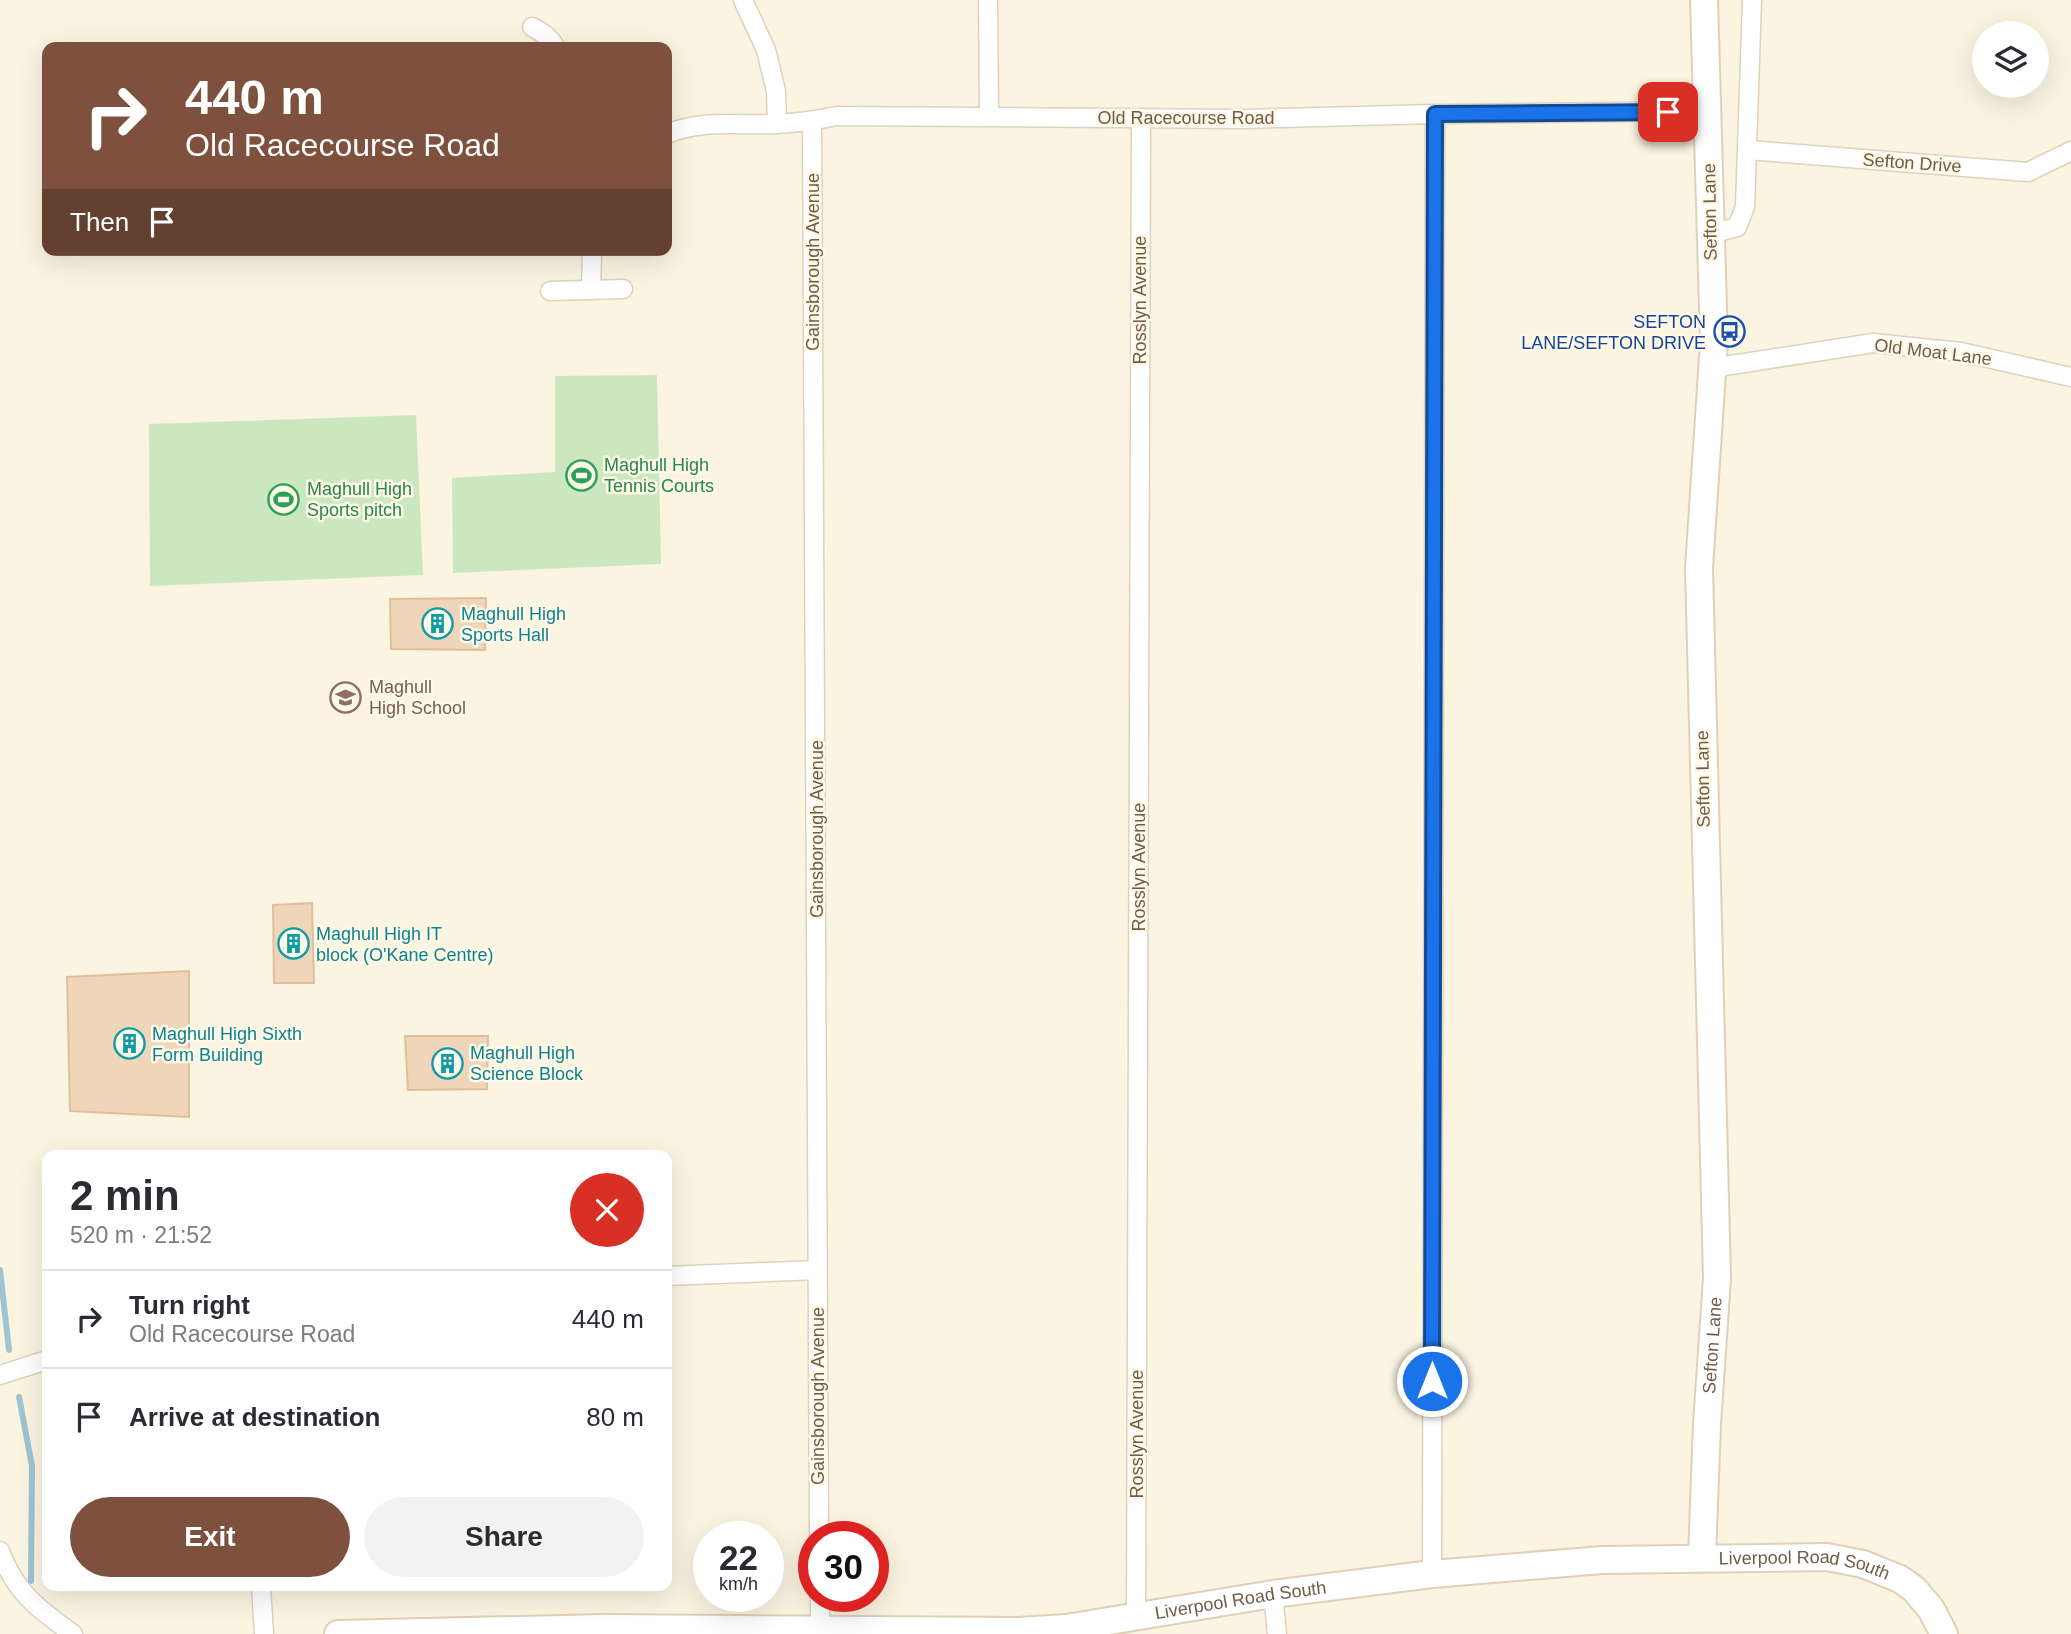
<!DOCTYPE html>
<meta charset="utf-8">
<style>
body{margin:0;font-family:Helvetica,sans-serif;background:#f2f2f3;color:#2b2b33;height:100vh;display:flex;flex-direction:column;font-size:26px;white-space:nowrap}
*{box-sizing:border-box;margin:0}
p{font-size:23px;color:#7c7c81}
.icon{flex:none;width:38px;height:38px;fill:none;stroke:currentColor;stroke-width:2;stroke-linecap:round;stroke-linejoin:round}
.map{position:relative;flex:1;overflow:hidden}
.panel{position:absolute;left:42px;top:1150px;width:630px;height:441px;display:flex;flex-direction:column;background:#fff;border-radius:14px;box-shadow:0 7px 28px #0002}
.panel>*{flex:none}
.banner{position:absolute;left:42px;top:42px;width:630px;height:214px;border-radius:14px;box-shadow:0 7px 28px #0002;background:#7d513d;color:#fff;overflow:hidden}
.fabs{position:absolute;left:1972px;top:21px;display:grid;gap:14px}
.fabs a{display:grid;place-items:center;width:77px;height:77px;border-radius:50%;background:#fff;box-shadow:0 7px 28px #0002;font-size:35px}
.speed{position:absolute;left:693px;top:1521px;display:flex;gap:14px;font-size:35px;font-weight:700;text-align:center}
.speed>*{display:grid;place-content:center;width:91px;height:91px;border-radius:50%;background:#fff;box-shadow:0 7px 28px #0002;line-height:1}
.speed small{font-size:18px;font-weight:400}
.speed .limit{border:10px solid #d22;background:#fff;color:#111}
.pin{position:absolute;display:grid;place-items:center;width:60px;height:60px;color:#fff;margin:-30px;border-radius:14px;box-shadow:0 4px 10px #0006}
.me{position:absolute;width:77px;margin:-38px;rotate:0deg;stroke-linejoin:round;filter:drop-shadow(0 0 5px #0008)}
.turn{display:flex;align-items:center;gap:24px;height:147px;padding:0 28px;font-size:32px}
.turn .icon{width:91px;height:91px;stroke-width:2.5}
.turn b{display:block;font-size:49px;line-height:60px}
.then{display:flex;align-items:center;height:66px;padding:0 28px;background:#0003;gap:14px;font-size:26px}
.round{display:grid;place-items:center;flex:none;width:74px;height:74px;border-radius:37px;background:#f2f2f3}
.summary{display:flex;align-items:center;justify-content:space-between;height:119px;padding:0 28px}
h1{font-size:42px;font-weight:600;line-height:52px}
.action{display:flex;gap:14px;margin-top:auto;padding:14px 28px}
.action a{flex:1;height:80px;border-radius:42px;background:#7d513d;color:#fff;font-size:28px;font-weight:600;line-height:80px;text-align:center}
.action a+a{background:#f2f2f3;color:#2b2b33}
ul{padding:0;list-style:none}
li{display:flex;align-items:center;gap:21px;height:98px;padding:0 28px;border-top:2px solid #e1e1e2}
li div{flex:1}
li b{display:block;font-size:26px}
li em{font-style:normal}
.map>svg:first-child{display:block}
.green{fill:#cbe7c0}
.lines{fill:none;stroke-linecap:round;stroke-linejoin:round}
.stream{stroke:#9dc5d4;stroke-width:6}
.building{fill:#efd6b9;stroke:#e1be9b;stroke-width:2}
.street-casing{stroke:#ded1bd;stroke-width:21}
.secondary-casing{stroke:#e0d0b8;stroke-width:30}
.street{stroke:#fff;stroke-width:18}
.secondary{stroke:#fff;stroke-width:26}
.route-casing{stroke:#114b97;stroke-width:18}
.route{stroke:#1a73e8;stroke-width:12}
.labels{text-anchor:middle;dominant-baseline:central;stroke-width:5;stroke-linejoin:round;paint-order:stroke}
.street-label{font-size:18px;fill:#705c49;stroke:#fef8e6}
.transit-label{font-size:18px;fill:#164399;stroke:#fef8e6;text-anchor:end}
.leisure-label{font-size:18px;fill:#27864d;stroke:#fef8e6;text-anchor:start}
.culture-label{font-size:18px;fill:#0d838f;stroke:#fef8e6;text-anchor:start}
.education-label{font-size:18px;fill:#785e54;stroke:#fef8e6;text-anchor:start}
</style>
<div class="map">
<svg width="2071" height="1634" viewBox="0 0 2071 1634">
<rect width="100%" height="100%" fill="#fbf4e1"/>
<g class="green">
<path d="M657 375 661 564 453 573 452 478 555 472V376Z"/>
<path d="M416 415 423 575 150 586 149 424Z"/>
</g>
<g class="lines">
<g class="stream">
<path d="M0 1270 9 1350"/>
<path d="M19 1397 32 1466 31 1581"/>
</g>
</g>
<g class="building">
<path d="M486 598 485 650 391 649 390 599Z"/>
<path d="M312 903 314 983H274L273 905Z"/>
<path d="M189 971V1117L70 1111 67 977Z"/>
<path d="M405 1036H488L487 1089 408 1090Z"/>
</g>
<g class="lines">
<defs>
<g id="street">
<path d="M743 0 766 50 776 91 777 124"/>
<path d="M988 0 989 116"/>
<path d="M532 27C542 32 550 37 555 47"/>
<path d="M812 121 819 1536"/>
<path d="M667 134C700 119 740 126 776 124 797 123 817 120 837 116L1243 119 1435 114 1707 111"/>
<path d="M1748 150 2028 172 2071 151"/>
<path d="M1710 234 1737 227 1745 207 1752 0"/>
<path d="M591 290 592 250"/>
<path d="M550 291 623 289"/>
<path d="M1712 371 1725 366 1873 343 1961 352 2071 377"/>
<path d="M667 1276 817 1270"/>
<path d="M0 1375 47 1360"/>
<path d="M0 1551C15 1592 38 1609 73 1634"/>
<path d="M1432 1574 1435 114"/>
<path d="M261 1586 264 1634"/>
<path d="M1273 1594 1277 1634"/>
<path d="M820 1596V1629"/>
<path d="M1136 1617 1141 118"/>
</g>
<g id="secondary">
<path id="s1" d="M1702 1557 1707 1424 1717 1278 1699 568 1714 342 1704 0"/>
<path id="s2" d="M338 1634 604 1628 1018 1631 1066 1628 1273 1594 1432 1574 1602 1560 1827 1557 1863 1564 1900 1579 1914 1589 1931 1609 1944 1634"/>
</g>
</defs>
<use href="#street" class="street-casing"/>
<use href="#secondary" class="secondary-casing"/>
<use href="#street" class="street"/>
<use href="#secondary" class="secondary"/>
</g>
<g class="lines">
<defs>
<path id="route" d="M1432 1381 1435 114 1668 112"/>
</defs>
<use href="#route" class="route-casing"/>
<use href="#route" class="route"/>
</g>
<defs>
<symbol id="bus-ring" viewBox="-11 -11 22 22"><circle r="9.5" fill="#fef8e6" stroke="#1a4fb4" stroke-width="1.5"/><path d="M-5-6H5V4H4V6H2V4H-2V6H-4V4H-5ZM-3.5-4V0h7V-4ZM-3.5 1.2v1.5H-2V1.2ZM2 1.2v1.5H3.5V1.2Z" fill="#1a4fb4"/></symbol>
<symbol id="stadium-ring" viewBox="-11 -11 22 22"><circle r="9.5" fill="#fef8e6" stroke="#2e9e5b" stroke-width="1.5"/><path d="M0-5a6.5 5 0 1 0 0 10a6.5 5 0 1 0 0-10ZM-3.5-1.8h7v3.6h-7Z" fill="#2e9e5b"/></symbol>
<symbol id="building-ring" viewBox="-11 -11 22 22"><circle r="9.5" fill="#fef8e6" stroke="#0f9aa8" stroke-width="1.5"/><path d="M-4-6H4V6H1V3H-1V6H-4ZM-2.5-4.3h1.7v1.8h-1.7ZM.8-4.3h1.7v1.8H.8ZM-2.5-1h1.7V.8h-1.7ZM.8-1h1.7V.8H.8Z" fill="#0f9aa8"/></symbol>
<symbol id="school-ring" viewBox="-11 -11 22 22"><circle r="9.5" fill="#fef8e6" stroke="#8d6e63" stroke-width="1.5"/><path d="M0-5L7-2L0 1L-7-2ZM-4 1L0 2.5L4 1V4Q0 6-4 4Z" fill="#8d6e63"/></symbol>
</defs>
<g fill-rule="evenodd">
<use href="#bus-ring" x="1712" y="314" width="35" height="35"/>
<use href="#stadium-ring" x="564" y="458" width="35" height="35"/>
<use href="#stadium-ring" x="266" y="482" width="35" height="35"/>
<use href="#building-ring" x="420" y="606" width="35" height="35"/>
<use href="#school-ring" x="328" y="680" width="35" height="35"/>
<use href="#building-ring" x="276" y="926" width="35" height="35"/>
<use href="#building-ring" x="112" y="1026" width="35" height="35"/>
<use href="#building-ring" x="430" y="1046" width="35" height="35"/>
</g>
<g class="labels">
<g class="street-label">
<text x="1186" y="118">Old Racecourse Road</text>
<text transform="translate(1912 163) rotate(4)">Sefton Drive</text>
<text transform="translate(1710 212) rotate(-91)">Sefton Lane</text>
<text transform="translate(813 262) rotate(-90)">Gainsborough Avenue</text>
<text transform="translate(1140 300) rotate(-90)">Rosslyn Avenue</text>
<text transform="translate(1933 352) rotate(7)">Old Moat Lane</text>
<text transform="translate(1703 779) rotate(-91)">Sefton Lane</text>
<text transform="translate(817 829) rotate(-90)">Gainsborough Avenue</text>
<text transform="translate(1139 867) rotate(-90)">Rosslyn Avenue</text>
<text stroke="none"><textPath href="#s1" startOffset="212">Sefton Lane</textPath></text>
<text transform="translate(818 1396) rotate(-90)">Gainsborough Avenue</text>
<text transform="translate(1137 1434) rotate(-90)">Rosslyn Avenue</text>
<text stroke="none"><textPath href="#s2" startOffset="1472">Liverpool Road South</textPath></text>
<text stroke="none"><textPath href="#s2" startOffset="905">Liverpool Road South</textPath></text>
</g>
<g class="transit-label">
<text x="1706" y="322">SEFTON<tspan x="1706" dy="21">LANE/SEFTON DRIVE</tspan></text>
</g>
<g class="leisure-label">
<text x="604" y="465">Maghull High<tspan x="604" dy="21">Tennis Courts</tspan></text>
<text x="307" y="489">Maghull High<tspan x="307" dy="21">Sports pitch</tspan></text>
</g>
<g class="culture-label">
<text x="461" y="614">Maghull High<tspan x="461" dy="21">Sports Hall</tspan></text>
<text x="316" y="934">Maghull High IT<tspan x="316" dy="21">block (O'Kane Centre)</tspan></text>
<text x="152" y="1034">Maghull High Sixth<tspan x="152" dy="21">Form Building</tspan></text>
<text x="470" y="1053">Maghull High<tspan x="470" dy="21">Science Block</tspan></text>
</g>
<g class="education-label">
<text x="369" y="687">Maghull<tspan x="369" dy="21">High School</tspan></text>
</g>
</g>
</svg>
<div class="fabs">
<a><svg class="icon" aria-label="layers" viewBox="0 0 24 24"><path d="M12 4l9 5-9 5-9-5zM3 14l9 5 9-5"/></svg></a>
</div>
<div class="speed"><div>22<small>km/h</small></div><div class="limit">30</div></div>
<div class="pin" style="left:1668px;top:112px;background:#d93025"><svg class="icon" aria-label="arrive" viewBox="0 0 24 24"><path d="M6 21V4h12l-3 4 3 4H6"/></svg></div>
<svg class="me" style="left:1432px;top:1381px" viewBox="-20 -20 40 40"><circle r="17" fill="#1a73e8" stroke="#fff" stroke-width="3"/><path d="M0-11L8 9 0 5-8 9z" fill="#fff"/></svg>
<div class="banner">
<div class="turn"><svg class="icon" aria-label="right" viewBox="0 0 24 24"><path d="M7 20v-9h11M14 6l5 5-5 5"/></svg><div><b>440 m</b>Old Racecourse Road</div></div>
<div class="then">Then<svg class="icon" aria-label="arrive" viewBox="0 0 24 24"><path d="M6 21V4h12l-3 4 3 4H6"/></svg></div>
</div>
<section class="panel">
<div class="summary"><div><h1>2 min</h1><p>520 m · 21:52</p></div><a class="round" style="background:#d93025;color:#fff"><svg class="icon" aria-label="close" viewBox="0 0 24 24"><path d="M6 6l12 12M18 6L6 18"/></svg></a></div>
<ul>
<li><svg class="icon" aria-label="right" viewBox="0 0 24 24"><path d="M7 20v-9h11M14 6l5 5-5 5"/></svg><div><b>Turn right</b><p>Old Racecourse Road</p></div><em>440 m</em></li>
<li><svg class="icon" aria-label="arrive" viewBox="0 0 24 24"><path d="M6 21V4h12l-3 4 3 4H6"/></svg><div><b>Arrive at destination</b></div><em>80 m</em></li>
</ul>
<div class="action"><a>Exit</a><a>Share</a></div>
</section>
</div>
